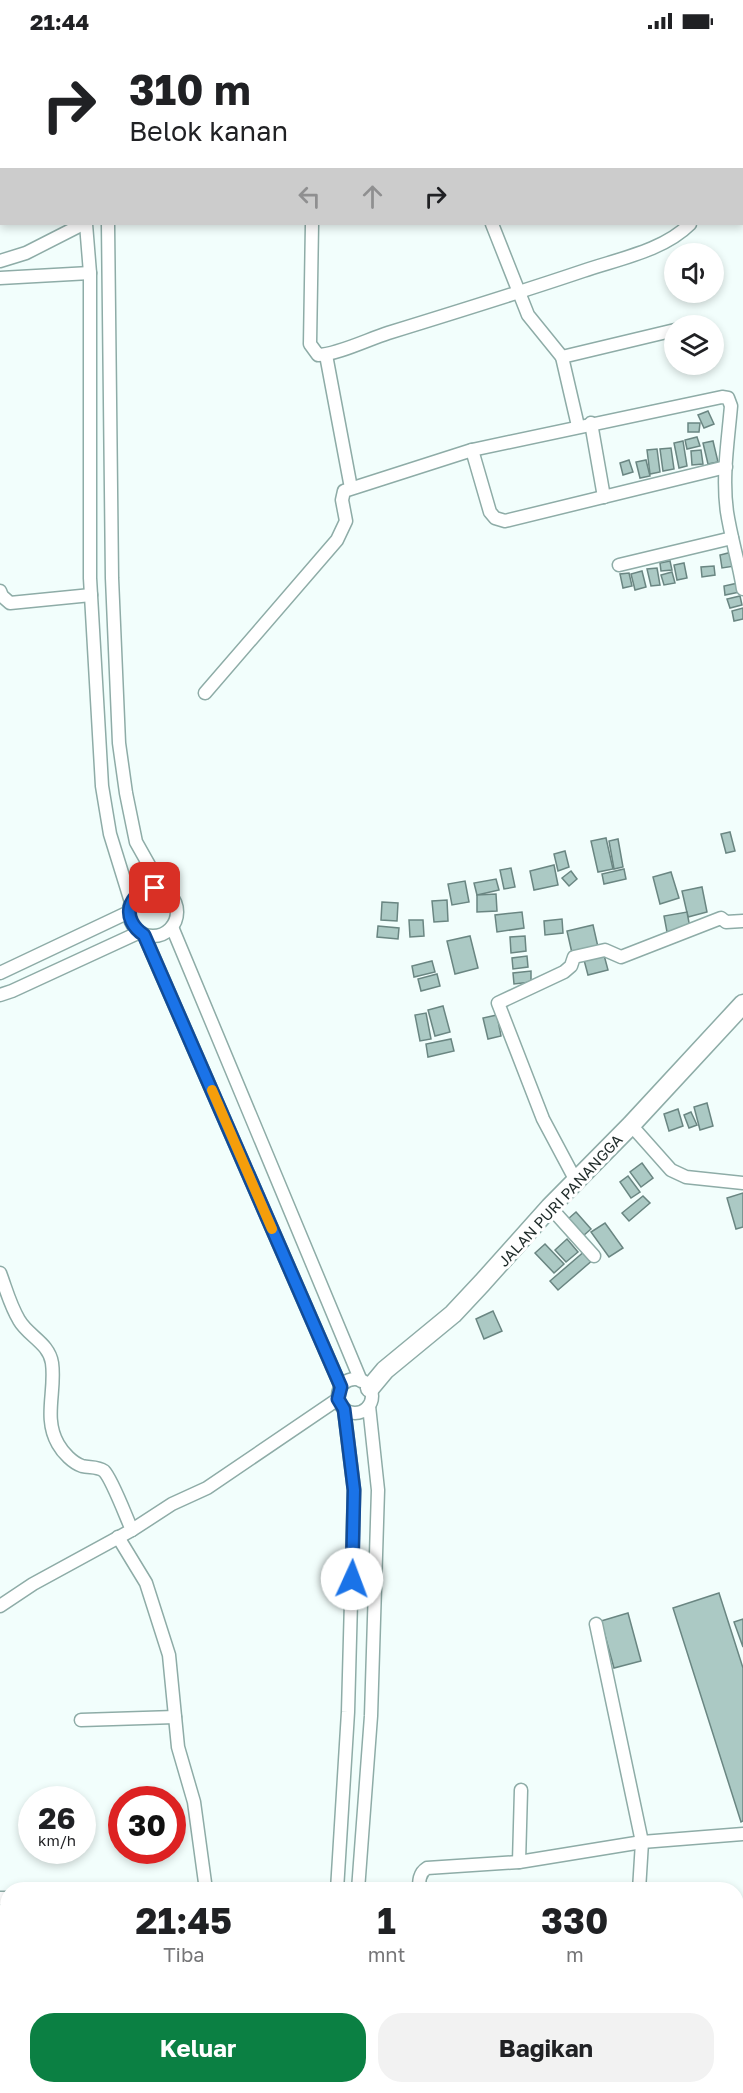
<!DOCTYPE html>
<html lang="id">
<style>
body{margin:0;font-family:"Golos Text",sans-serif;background:#f2f2f2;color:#202124;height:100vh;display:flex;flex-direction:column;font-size:22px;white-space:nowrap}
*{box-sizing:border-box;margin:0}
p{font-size:20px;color:#757577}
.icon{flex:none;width:33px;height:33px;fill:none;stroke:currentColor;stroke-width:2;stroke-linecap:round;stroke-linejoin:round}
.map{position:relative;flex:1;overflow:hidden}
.drawer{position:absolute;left:0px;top:1840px;width:744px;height:212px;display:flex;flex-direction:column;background:#fff;border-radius:24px 24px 0 0;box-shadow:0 3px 9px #0003}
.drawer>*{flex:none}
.guide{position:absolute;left:0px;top:0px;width:744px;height:183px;box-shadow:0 3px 9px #0003;background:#fff;color:#202124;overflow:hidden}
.controls{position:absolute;left:664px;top:201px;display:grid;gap:12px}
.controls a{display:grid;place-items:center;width:60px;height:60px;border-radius:50%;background:#fff;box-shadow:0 3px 9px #0003;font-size:30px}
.speed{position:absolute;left:18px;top:1744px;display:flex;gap:12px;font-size:30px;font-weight:700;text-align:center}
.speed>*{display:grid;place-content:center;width:78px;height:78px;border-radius:50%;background:#fff;box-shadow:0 3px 9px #0003;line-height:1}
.speed small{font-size:15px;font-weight:400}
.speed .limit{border:9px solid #d22;background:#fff;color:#111}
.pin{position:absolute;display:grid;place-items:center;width:51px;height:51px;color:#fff;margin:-26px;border-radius:12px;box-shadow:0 3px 9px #0006}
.me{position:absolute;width:66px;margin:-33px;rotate:2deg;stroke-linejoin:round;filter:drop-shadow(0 0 4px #0008)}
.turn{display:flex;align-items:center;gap:21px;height:126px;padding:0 30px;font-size:27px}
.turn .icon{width:78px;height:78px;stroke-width:2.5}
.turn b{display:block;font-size:42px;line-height:51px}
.lanes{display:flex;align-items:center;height:57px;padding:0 30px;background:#0003;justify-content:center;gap:30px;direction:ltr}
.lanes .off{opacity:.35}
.eta{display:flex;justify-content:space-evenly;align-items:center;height:102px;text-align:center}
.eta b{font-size:36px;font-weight:700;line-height:42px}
.button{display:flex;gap:12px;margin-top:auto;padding:12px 30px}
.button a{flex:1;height:69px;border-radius:24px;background:#0b8043;color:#fff;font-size:24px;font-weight:700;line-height:69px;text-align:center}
.button a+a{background:#f2f2f2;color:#202124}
.status{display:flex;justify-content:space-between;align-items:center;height:42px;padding:0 30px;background:#fff;direction:ltr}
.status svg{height:16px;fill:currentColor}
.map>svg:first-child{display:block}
.building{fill:#abc9c4;stroke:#6a8682;stroke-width:1.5}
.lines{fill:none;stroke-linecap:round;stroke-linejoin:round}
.street-casing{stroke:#8eaca7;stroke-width:15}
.secondary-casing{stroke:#8eaca7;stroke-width:21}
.street{stroke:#fff;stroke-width:12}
.secondary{stroke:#fff;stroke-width:18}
.route-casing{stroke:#114b97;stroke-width:15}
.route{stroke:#1a73e8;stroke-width:10}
.slow{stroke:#f59e0b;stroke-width:10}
.labels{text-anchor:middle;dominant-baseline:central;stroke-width:6;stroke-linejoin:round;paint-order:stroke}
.street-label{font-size:15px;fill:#1f2b29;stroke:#fff}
</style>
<div class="status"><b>21:44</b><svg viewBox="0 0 49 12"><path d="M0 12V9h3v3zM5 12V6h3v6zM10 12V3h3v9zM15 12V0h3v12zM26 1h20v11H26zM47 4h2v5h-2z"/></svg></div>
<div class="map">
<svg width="743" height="2051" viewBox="0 0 743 2051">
<rect width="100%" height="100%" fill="#f2fefc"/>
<g class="building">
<path d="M708 369 714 382 704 386 698 373Z"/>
<path d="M688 381H700L699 390H688Z"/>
<path d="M697 395 700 404 687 407 685 398Z"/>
<path d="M683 399 687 424 679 426 674 401Z"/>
<path d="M713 399 718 420 708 422 703 401Z"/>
<path d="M671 406 674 427 663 429 660 407Z"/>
<path d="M657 407 660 430 650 432 647 408Z"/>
<path d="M701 408 703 422 692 423 691 409Z"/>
<path d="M629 418 633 430 623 433 620 421Z"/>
<path d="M646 418 650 434 640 436 636 420Z"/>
<path d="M732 510 735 524 722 526 720 513Z"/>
<path d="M670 519 672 528 661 529 660 521Z"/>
<path d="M684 521 687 536 677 538 674 523Z"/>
<path d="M714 524 715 533 702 535 701 525Z"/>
<path d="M657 526 660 543 651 544 647 527Z"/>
<path d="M642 529 646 545 635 548 631 532Z"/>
<path d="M672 530 675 541 664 543 661 533Z"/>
<path d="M629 531 632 544 623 546 620 532Z"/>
<path d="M738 541 740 550 725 553 724 544Z"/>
<path d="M740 554 742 563 730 566 727 557Z"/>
<path d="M743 566V577L734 579 732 569Z"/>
<path d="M730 790 735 809 726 811 721 792Z"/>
<path d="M606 796 613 827 598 830 591 799Z"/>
<path d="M618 797 623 825 614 827 609 799Z"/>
<path d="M565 809 569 825 558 829 554 812Z"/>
<path d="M554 823 558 843 534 848 530 829Z"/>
<path d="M511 826 515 845 504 847 500 828Z"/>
<path d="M624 827 626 837 604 842 602 832Z"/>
<path d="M571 829 577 837 569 844 562 836Z"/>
<path d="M671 830 679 856 660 862 653 835Z"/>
<path d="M496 837 499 848 477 853 474 841Z"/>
<path d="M465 839 469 860 452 863 448 842Z"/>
<path d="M702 845 707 870 688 875 682 849Z"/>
<path d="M496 852 497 869 477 870V853Z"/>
<path d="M447 858 448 879 434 880 432 859Z"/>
<path d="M382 860 398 861 397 879 381 878Z"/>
<path d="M522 870 524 886 497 890 495 873Z"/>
<path d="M687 870 690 886 667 890 664 874Z"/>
<path d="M562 877 563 891 545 893 544 879Z"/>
<path d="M409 878H423L424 894 410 895Z"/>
<path d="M593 883 598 905 572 911 567 889Z"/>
<path d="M378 884 399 886 398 897 377 895Z"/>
<path d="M470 894 478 926 455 932 447 899Z"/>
<path d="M525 894 526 909 511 911 510 895Z"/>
<path d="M604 913 608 928 588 933 584 918Z"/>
<path d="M527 914 528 925 513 927 512 916Z"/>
<path d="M432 919 435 930 414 935 412 924Z"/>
<path d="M531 929V940L514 942 513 931Z"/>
<path d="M437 932 440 944 421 949 418 937Z"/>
<path d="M443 964 450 990 435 994 428 968Z"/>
<path d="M426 971 431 997 420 999 415 973Z"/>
<path d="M497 973 501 994 488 997 483 976Z"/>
<path d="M451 997 454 1009 428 1015 426 1002Z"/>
<path d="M707 1061 713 1084 700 1088 694 1065Z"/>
<path d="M678 1067 683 1084 669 1089 664 1072Z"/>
<path d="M691 1070 697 1083 689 1086 684 1073Z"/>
<path d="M642 1121 653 1136 641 1145 630 1130Z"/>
<path d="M628 1134 640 1150 631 1156 620 1140Z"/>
<path d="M743 1151V1185L736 1187 727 1156Z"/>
<path d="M643 1154 650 1161 629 1179 622 1171Z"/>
<path d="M576 1170 591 1187 583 1194 568 1177Z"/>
<path d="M605 1181 623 1206 609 1215 591 1190Z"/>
<path d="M567 1197 578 1210 566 1220 555 1208Z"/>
<path d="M545 1202 564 1222 554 1231 535 1211Z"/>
<path d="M586 1208 594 1217 558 1248 550 1239Z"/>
<path d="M493 1269 502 1289 484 1297 476 1277Z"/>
<path d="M719 1551 743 1626V1779L741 1780 673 1566Z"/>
<path d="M628 1571 641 1619 614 1626 601 1579Z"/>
<path d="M743 1577V1605L734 1580Z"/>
<rect x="55" y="2044" width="115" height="7"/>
</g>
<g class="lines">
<defs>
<g id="street">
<path d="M21 0V2"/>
<path d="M48 0V2"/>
<path d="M146 0 147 2"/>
<path d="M222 0 223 2"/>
<path d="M299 0V2"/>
<path d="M86 182 90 231V536L102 744 110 792 131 860"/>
<path d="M108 182 112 536 119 701 126 751 136 800 163 848"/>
<path d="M312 182 310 302 318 313C336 313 369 297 388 291 453 271 518 251 583 229 618 217 663 209 690 182"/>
<path d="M492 182 528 273 562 315"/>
<path d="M0 219 26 211 83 182"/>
<path d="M0 236 90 231"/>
<path d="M326 313 351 446"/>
<path d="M591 381 604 455"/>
<path d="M578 384 562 315 675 288"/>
<path d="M472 408 490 470 495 476 505 479 726 425"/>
<path d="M619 523 732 496"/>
<path d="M0 549 2 554 10 561 91 553"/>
<path d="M205 651 337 498 346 479 342 458 344 449 472 408 722 355 728 356 731 364C728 399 722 435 727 470 731 496 739 521 743 547"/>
<circle cx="153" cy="870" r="24"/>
<path d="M172 885 361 1339"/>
<path d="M144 893 341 1345"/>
<path d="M0 931 129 870"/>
<path d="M0 953 12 949 140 890"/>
<path d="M631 1083 671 1128 686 1135 743 1141"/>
<path d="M576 1139 543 1077 498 961 564 930 571 924 574 915 605 908 621 915 721 876 726 880 743 879"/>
<path d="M550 1165 594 1214"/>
<path d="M0 1231C6 1247 10 1263 19 1278 28 1294 49 1301 52 1321 56 1349 43 1376 58 1402 63 1411 73 1421 82 1424 90 1426 97 1424 104 1429 112 1437 126 1475 132 1488"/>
<circle cx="355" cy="1354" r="17"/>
<path d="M118 1495 146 1541 169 1613 178 1705 194 1760 206 1848"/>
<path d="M0 1564 33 1542 132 1488 172 1462 207 1446 338 1357"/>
<path d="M596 1582 642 1800 639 1848"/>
<path d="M81 1678 175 1675"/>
<path d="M519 1820 521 1748"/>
<path d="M337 1848 348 1670 354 1448 344 1367"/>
<path d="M358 1848 371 1674 378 1448 369 1364"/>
<path d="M419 1848C419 1839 419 1831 427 1826L519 1820 642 1800 743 1792"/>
<path d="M0 1856H8"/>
<path d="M231 2051V2044"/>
<path d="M323 2051 324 2044"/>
<path d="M347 2051 348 2044"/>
<path d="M488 2051V2044"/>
</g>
<path id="secondary" d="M370 1346 385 1328 453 1272 482 1241 550 1165 631 1083 743 962"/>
</defs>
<use href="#street" class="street-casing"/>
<use href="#secondary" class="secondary-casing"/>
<use href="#street" class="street"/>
<use href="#secondary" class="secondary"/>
</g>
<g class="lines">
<defs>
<path id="route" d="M155 846C127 850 120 877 144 893L341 1345 338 1357 344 1367 354 1448 352 1537"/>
</defs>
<use href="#route" class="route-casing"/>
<use href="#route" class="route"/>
<path class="slow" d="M212 1048 272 1187"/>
</g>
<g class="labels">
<g class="street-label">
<text transform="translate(560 1158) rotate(-47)">JALAN PURI PANANGGA</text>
</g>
</g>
</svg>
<div class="controls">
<a><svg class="icon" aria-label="sound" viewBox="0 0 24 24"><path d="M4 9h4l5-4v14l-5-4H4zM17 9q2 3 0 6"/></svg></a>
<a><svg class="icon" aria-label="layers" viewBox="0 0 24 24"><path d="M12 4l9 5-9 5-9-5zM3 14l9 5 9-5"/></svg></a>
</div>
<div class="speed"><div>26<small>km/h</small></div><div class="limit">30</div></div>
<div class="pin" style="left:155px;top:846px;background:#d93025"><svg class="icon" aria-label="arrive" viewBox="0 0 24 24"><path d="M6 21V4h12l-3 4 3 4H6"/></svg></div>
<svg class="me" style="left:352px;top:1537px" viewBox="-20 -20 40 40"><circle r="19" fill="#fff"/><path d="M0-13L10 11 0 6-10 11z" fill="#1a73e8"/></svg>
<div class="guide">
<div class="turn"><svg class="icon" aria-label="right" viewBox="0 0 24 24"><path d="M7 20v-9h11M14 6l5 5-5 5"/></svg><div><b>310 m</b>Belok kanan</div></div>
<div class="lanes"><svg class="icon off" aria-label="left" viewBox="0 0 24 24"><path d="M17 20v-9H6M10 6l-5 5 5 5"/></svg><svg class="icon off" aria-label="ahead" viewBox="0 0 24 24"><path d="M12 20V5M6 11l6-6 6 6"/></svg><svg class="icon" aria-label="right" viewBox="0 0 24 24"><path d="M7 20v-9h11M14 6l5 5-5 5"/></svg></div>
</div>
<section class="drawer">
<div class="eta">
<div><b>21:45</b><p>Tiba</p></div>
<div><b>1</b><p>mnt</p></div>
<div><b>330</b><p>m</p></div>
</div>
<div class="button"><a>Keluar</a><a>Bagikan</a></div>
</section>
</div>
